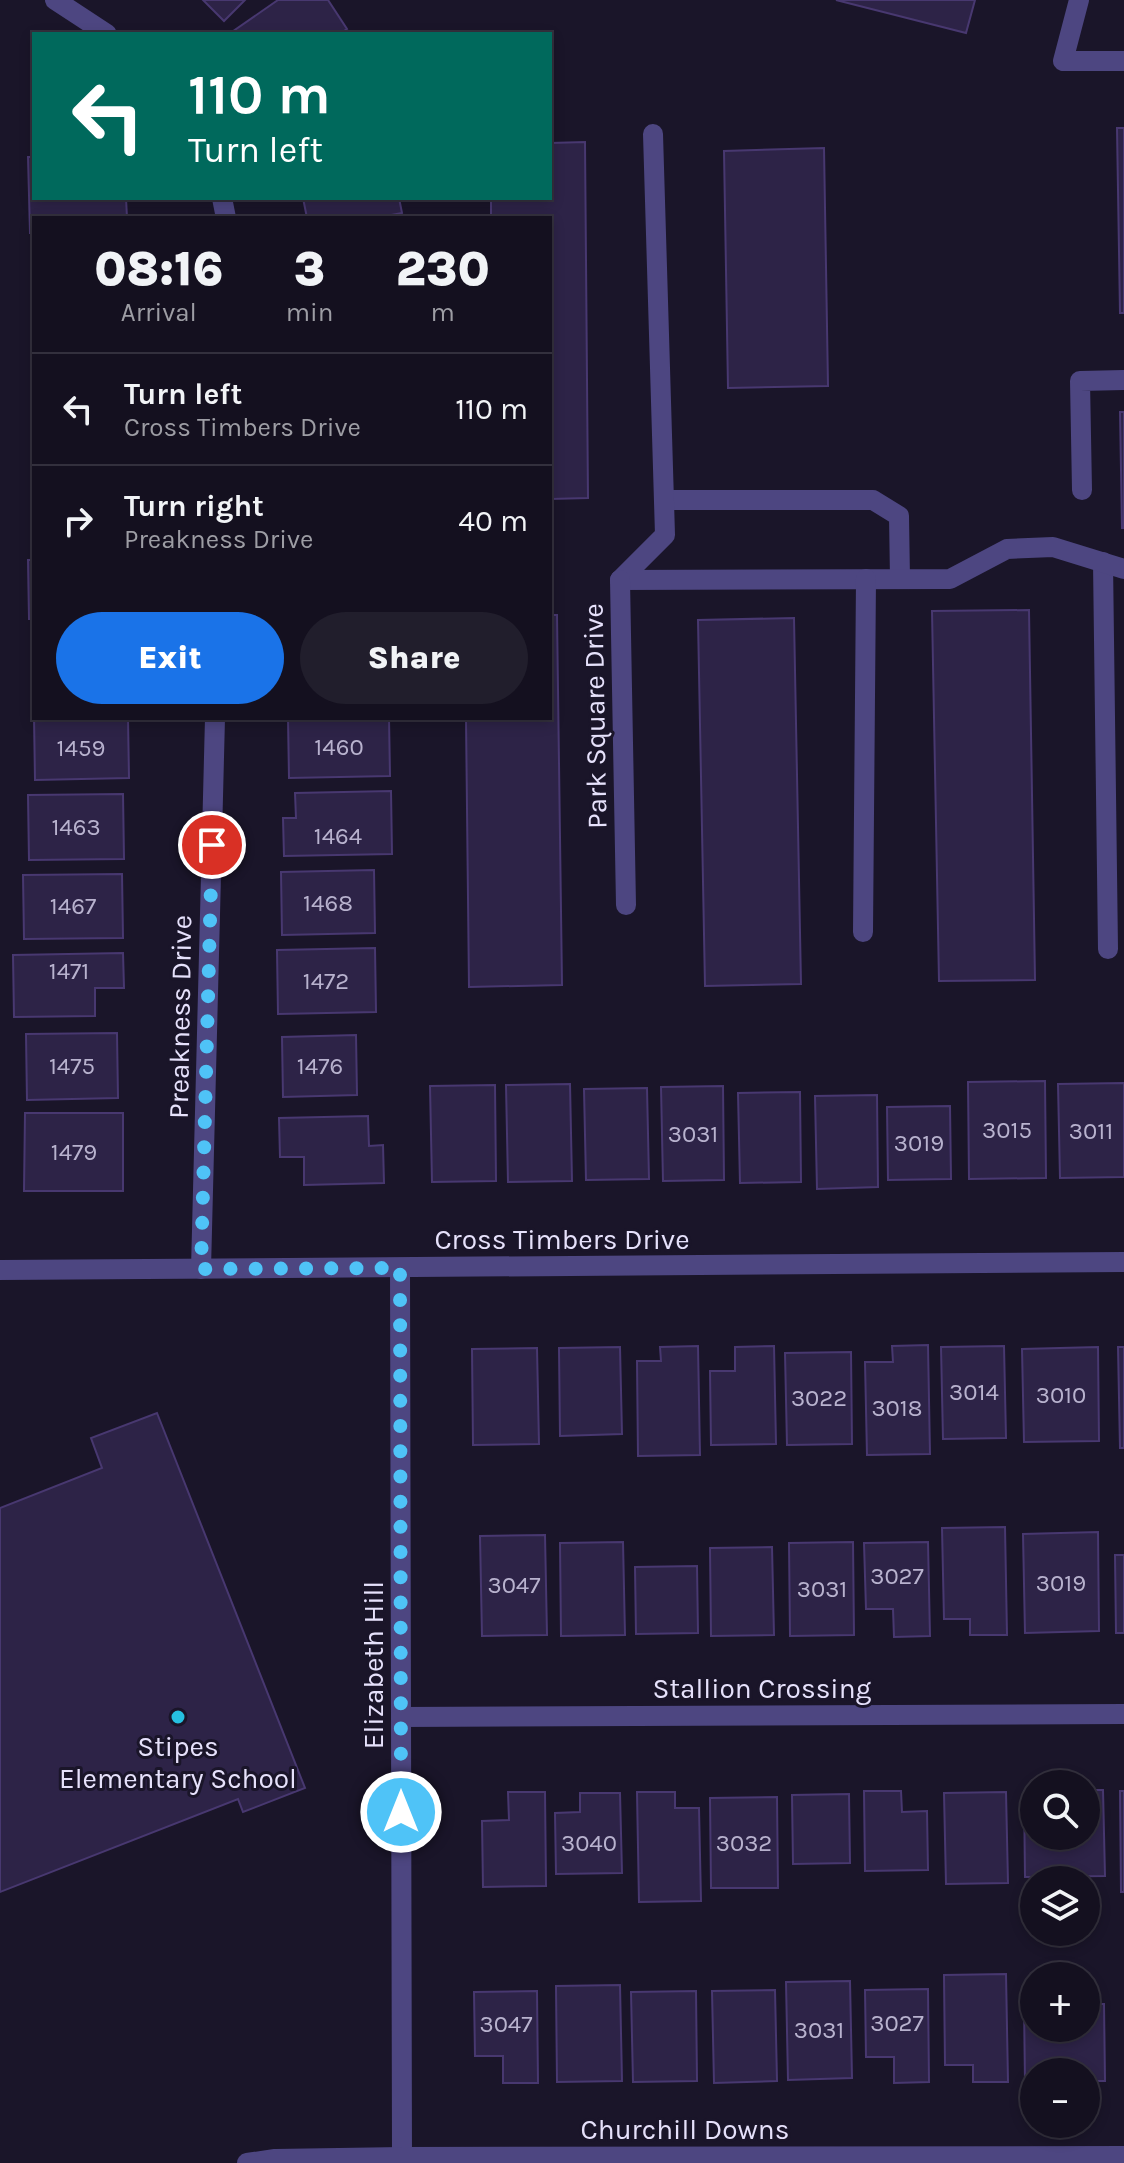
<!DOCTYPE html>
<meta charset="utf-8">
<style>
body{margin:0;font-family:Karla,sans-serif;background:#211e2c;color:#f1f3f6;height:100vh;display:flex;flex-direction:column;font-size:30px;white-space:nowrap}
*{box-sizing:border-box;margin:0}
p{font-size:26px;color:#9d9da4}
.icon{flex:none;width:44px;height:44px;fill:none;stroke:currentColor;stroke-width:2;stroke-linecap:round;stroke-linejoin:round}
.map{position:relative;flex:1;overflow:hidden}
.sheet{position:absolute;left:32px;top:216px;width:520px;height:504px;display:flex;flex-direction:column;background:#14101f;border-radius:0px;box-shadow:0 4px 12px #0003,0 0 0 2px #33303d}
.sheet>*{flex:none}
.guide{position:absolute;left:32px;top:32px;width:520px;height:168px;border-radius:0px;box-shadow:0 4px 12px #0003,0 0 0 2px #33303d;background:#00695c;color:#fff;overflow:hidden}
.tools{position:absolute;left:1020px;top:1770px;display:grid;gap:16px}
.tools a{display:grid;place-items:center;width:80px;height:80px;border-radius:50%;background:#14101f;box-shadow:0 4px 12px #0003,0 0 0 2px #33303d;font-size:40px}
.pin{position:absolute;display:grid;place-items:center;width:68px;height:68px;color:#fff;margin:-34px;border:4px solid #fff;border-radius:50%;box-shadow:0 2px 8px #0007}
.me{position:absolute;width:88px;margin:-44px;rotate:0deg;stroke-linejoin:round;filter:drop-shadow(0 0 6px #0008)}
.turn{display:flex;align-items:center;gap:28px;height:168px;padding:0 24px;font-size:36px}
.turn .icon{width:104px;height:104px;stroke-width:2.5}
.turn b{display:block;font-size:56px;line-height:68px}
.eta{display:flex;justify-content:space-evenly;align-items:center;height:136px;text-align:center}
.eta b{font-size:48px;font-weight:800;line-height:56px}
.primary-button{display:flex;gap:16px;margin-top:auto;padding:16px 24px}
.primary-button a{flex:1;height:92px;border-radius:48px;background:#1a73e8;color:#fff;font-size:32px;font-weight:800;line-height:92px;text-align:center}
.primary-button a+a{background:#211e2c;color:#f1f3f6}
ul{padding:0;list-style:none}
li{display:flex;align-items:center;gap:24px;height:112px;padding:0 24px;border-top:2px solid #33303d}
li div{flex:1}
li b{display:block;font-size:30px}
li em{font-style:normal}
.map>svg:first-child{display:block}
.building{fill:#2d2347;stroke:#483870;stroke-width:2}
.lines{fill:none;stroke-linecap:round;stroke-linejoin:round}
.minor{stroke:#4d4681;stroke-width:20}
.route{stroke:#4fc3f7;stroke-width:14;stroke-dasharray:0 25.2}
.poi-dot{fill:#26c0e1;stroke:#1a1529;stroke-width:3}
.labels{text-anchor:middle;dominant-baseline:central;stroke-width:6;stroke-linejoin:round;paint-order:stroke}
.number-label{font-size:24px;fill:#b8b2ce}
.street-label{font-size:28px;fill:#e6e1fb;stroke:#1a1529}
.poi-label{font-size:28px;fill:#e6e1fb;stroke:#1a1529}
</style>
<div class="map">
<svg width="1124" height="2163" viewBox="0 0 1124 2163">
<rect width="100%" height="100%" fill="#1a1529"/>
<g class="building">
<path d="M203 0H245L224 21Z"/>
<path d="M278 0H328L347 29 339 34H229Z"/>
<path d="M836 0H975L966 33Z"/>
<path d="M1117 128H1124V313H1120Z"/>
<path d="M585 142 588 498 550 499V218H491V198H550V143Z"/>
<path d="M824 148 828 386 728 388 724 151Z"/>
<path d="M28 157H34V198H126L127 218H34V233H30Z"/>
<path d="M303 198H399L402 213 375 218H307Z"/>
<path d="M1120 412H1124V528H1122Z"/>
<path d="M28 560H34V619H29Z"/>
<path d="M1029 610 1035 980 939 981 932 611Z"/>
<path d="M550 615H557L562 985 469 987 466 718H550Z"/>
<path d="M794 618 801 984 705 986 698 620Z"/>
<path d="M34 716 128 718 129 778 35 780Z"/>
<path d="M288 718H389L390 776 289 778Z"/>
<path d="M391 791 392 854 284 856 283 818H296L295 793Z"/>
<path d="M123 794 124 859 29 860 28 795Z"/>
<path d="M374 870 375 933 282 935 281 872Z"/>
<path d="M122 874 123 938 24 939 23 875Z"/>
<path d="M375 948 376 1012 278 1014 277 950Z"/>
<path d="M123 953 124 988H95V1016L14 1017 13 955Z"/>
<path d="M117 1033 118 1098 27 1100 26 1034Z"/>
<path d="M356 1035 357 1095 283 1097 282 1037Z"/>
<path d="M1045 1081 1046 1178 969 1179 968 1082Z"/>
<path d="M1124 1083V1177L1060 1178 1058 1084Z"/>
<path d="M570 1084 572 1181 508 1182 506 1085Z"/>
<path d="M495 1085 496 1181 432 1182 430 1086Z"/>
<path d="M723 1086 724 1180 663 1181 661 1087Z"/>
<path d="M647 1088 649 1179 586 1180 584 1089Z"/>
<path d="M800 1092 801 1182 740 1183 738 1093Z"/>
<path d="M877 1095 878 1187 817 1189 815 1096Z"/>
<path d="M950 1106 951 1179 888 1180 887 1107Z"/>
<path d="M25 1113H123V1191H24Z"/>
<path d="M368 1116 369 1146 383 1145 384 1183 304 1185V1157H280L279 1118Z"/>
<path d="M928 1345 930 1454 867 1455 865 1362H893L892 1346Z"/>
<path d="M698 1346 700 1455 638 1456 637 1361H661L660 1347Z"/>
<path d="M774 1346 776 1444 711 1445 710 1371H735V1347Z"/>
<path d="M1004 1346 1006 1438 943 1439 941 1347Z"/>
<path d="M620 1347 622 1434 560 1436 559 1348Z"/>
<path d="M1098 1347 1099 1441 1024 1442 1022 1349Z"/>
<path d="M1118 1347H1124V1448H1120Z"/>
<path d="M537 1348 539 1444 473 1445 472 1349Z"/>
<path d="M851 1352 852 1444 787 1445 785 1353Z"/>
<path d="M157 1413 305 1788 243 1812 238 1799 0 1892V1508L102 1468 91 1438Z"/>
<path d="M1005 1527 1007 1635H970V1619H944L942 1528Z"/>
<path d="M1098 1532 1099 1631 1025 1633 1023 1534Z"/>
<path d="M545 1535 547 1635 482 1636 480 1536Z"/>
<path d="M623 1542 625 1635 561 1636 560 1543Z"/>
<path d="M853 1542 854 1635 790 1636 789 1543Z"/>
<path d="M928 1542 930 1636 894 1637 893 1609H866L864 1543Z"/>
<path d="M772 1547 774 1635 711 1636 710 1548Z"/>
<path d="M1115 1555H1124V1633H1116Z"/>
<path d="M697 1566 698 1633 636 1634 635 1567Z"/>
<path d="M1086 1790H1103L1105 1876 1025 1877 1024 1791H1034V1836H1086Z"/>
<path d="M864 1791H901L902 1812 927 1811 928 1870 865 1871Z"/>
<path d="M1120 1791H1124V1892H1121Z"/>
<path d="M508 1792H545L546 1886 483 1887 482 1821 509 1820Z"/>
<path d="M637 1792H675V1808H699L701 1901 639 1902Z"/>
<path d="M1006 1792 1008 1883 946 1884 944 1793Z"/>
<path d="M580 1793H620L622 1873 556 1874 555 1813 580 1812Z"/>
<path d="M849 1794 850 1863 793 1864 792 1795Z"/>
<path d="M777 1797 778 1888H711L710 1798Z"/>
<path d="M1006 1974 1008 2082H973V2065H945L944 1975Z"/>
<path d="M850 1981 852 2078 788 2080 786 1982Z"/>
<path d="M620 1985 622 2081 557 2082 556 1986Z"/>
<path d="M928 1989 929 2082 894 2083V2057H866L865 1990Z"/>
<path d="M775 1990 777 2081 714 2083 712 1991Z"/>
<path d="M537 1991 538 2083H503V2056H475L474 1992Z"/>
<path d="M696 1991 697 2081 633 2082 631 1992Z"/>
<path d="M1086 2004H1104L1105 2081H1086V2072H1034V2082H1025L1024 2005H1034V2028H1086Z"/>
</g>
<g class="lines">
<g class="minor">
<path d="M55 0 107 34"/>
<path d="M1079 0 1063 61H1124"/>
<path d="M222 198 226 218"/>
<path d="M1082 490 1080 381 1124 380"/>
<path d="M664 500H873L899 516 900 579"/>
<path d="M1103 562 1108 949"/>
<path d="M620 580 950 579 1007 549 1053 547 1124 569"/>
<path d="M620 580 665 535 653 134"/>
<path d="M620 580 626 905"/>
<path d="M863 932 866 579"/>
<path d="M400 1268 402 2157"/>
<path d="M201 1269 215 718"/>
<path d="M0 1270 1124 1262"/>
<path d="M401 1717 1124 1714"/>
<path d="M247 2163 275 2159 402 2157 1124 2156"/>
</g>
</g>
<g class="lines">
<path class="route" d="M212 845 201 1269 400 1268 401 1812"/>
</g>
<circle class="poi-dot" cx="178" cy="1717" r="8"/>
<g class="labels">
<g class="number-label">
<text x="339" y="747">1460</text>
<text x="81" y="748">1459</text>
<text x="76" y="827">1463</text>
<text x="338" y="836">1464</text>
<text x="328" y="903">1468</text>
<text x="73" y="906">1467</text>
<text x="69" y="971">1471</text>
<text x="326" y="981">1472</text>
<text x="72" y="1066">1475</text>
<text x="320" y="1066">1476</text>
<text x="1007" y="1130">3015</text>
<text x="1091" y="1131">3011</text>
<text x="693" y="1134">3031</text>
<text x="919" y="1143">3019</text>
<text x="74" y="1152">1479</text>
<text x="974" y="1392">3014</text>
<text x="1061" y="1395">3010</text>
<text x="819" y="1398">3022</text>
<text x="897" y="1408">3018</text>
<text x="897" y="1576">3027</text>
<text x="1061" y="1583">3019</text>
<text x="514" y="1585">3047</text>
<text x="822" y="1589">3031</text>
<text x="589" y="1843">3040</text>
<text x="744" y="1843">3032</text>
<text x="897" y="2023">3027</text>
<text x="506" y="2024">3047</text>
<text x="819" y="2030">3031</text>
</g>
<g class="street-label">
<text transform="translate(595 716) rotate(-91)">Park Square Drive</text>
<text transform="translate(180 1017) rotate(-89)">Preakness Drive</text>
<text x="562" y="1239">Cross Timbers Drive</text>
<text transform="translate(373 1665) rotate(-90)">Elizabeth Hill</text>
<text x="762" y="1688">Stallion Crossing</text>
<text x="685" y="2129">Churchill Downs</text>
</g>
<g class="poi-label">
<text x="178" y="1746">Stipes<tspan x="178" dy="32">Elementary School</tspan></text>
</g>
</g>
</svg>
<div class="tools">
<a><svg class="icon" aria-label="search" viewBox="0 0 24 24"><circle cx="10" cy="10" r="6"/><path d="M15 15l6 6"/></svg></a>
<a><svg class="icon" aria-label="layers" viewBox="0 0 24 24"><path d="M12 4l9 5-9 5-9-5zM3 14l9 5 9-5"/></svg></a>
<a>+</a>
<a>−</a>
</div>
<div class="pin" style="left:212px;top:845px;background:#d93025"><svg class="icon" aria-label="arrive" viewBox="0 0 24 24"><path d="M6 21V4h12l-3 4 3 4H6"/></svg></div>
<svg class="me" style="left:401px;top:1812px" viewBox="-20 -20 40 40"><circle r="17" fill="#4fc3f7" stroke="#fff" stroke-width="3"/><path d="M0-11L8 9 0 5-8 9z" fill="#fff"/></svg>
<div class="guide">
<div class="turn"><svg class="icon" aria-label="left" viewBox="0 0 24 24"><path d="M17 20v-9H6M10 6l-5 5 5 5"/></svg><div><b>110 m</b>Turn left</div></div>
</div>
<section class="sheet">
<div class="eta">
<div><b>08:16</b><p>Arrival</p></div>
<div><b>3</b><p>min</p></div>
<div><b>230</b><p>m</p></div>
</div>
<ul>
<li><svg class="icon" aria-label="left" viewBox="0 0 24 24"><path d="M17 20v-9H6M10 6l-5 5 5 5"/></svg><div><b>Turn left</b><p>Cross Timbers Drive</p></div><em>110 m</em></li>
<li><svg class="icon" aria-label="right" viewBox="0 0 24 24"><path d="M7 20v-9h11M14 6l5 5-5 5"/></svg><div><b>Turn right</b><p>Preakness Drive</p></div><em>40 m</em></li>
</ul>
<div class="primary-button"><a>Exit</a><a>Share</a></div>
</section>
</div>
